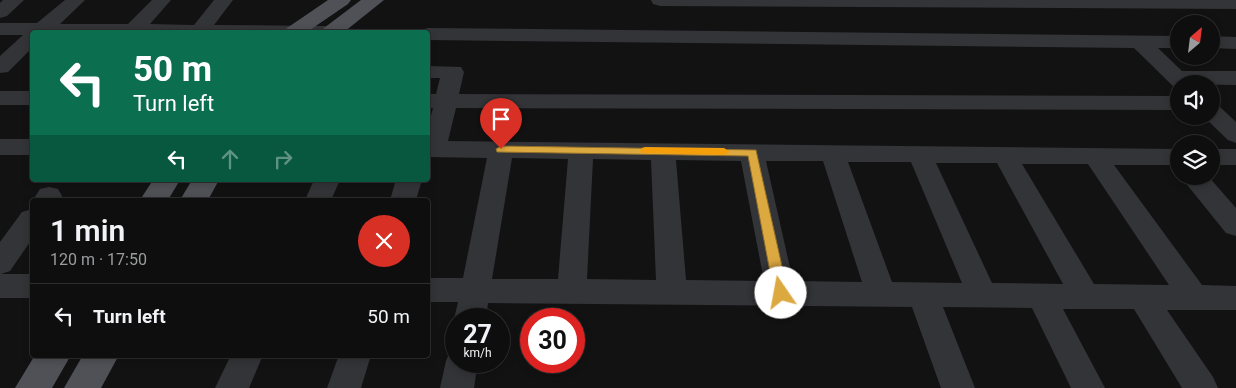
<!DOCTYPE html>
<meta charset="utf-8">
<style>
body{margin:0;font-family:Roboto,sans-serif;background:#171717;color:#f1f3f6;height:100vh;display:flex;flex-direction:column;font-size:19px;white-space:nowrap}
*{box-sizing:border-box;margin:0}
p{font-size:16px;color:#9b9c9e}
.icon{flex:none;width:28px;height:28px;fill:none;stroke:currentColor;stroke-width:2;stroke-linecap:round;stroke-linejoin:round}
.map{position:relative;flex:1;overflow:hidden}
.side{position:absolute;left:30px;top:198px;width:400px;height:160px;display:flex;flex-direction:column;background:#0e0e0e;border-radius:5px;box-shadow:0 2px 8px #0003,0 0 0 1px #2e2e2e}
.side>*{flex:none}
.guide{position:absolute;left:30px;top:30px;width:400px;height:152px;border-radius:5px;box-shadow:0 2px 8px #0003,0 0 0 1px #2e2e2e;background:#0b6e4f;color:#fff;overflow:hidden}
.needle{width:32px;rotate:28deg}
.controls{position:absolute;left:1170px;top:15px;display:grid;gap:10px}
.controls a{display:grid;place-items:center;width:50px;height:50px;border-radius:50%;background:#0e0e0e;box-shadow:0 2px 8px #0003,0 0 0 1px #2e2e2e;font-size:25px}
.speed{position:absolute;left:445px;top:308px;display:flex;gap:10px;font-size:25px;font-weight:700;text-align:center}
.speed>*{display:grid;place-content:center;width:65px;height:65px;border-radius:50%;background:#0e0e0e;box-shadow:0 2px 8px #0003,0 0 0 1px #2e2e2e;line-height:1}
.speed small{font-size:12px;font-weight:400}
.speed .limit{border:8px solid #d22;background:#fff;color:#111}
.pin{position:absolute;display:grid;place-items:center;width:42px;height:42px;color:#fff;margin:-51px -21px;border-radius:50% 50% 50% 0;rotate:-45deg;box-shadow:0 0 5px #0007}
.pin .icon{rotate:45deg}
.me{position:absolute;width:55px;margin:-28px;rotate:348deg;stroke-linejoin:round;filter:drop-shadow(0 0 4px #0008)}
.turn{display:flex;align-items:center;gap:18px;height:105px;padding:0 20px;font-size:22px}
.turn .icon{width:65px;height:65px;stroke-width:2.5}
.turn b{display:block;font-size:35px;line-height:42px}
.lanes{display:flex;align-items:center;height:48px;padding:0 20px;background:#0003;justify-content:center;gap:25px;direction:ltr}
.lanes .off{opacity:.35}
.round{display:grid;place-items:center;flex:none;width:52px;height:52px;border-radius:26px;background:#171717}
.head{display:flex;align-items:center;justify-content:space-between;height:85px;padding:0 20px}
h1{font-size:30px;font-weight:600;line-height:38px}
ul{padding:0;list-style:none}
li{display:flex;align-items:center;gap:15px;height:65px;padding:0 20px;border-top:1px solid #2e2e2e}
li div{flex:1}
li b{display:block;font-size:19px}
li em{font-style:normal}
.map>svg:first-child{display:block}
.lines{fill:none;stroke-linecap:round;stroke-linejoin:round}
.minor{fill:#333437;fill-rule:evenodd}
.major{fill:#4f5156;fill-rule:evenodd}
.route{fill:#dca840;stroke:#8f6d2a}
.slow{fill:#f59e0b}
</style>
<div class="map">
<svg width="1236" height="388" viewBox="0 0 1236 388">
<rect width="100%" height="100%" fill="#121213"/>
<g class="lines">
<g class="minor">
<path d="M3 0H24L7 16 0 18V3Z"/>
<path d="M65 0H85L60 24H128L152 0H171L150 24 194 25 214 0H233L214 25 327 26 334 28 337 32H32V48L8 72 0 73V56L23 35H0V23H37Z"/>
<path d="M651 0H1236V9L660 6 653 4Z"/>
<path d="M428 28 1179 36V48H1158L1182 71H1236V85L1179 84V89H1176L1134 48 428 40V32H419L421 30Z"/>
<path d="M1211 36 1236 37V49L1211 48Z"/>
<path d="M428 66 461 67 464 72 459 94 1179 96V110L456 108 448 141 1179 149V165H1114L1202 285 1236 286V310H1167L1213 377 1218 388H1182L1134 309H1063L1105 388H1071L1032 308 943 307 975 388H941L912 307 488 303 486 319H456V323L454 319 458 302H428V278H463L487 158 428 157V127L433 108H428V94H436L440 78H428ZM512 158 568 159 558 279H492ZM593 159 651 160 656 280 587 279ZM676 160 741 161 764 281 686 280ZM766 161H823L862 282 793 281ZM848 162H911L962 283 892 282ZM936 163H997L1063 284 992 283ZM1022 164H1088L1169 285 1094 284Z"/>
<rect x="0" y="91" width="32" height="14"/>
<path d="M1211 104 1219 106 1236 122V143L1228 140 1203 116H1211Z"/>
<rect x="0" y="139" width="32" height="16"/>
<rect x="1211" y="149" width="25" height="16"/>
<path d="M1180 176H1208L1236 208V236L1226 233Z"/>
<path d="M314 180H340L331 200H305Z"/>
<path d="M396 180H422L416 200H390Z"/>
<path d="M49 187 58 189 62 196 60 200H33L40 189Z"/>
<path d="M32 209V239L10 271 1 274H32V298H0V242L22 212Z"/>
<path d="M456 349V361H478L474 388H440L446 361 450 351Z"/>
<path d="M231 355H263L249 388H215Z"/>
<path d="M339 355H371L361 388H327Z"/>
</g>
<g class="major">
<path d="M328 0H351L348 4 307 32H284L287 28Z"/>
<path d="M361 0H384L344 32H321L324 28Z"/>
<path d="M153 180H180L168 200H140Z"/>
<path d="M192 180H219L208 200H180Z"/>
<path d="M35 355H71L52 388H15Z"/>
<path d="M83 355H119L101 388H64Z"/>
</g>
</g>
<path class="route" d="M501 146 756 150 788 293 786 297 781 299 776 297 774 293 748 156 497 152 496 149Z"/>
<path class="slow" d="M645 147 724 148 730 152 724 155 642 153 640 151 642 148Z"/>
</svg>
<div class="controls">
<a><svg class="needle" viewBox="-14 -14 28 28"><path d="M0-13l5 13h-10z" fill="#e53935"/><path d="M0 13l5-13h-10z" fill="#9b9c9e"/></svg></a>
<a><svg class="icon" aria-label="sound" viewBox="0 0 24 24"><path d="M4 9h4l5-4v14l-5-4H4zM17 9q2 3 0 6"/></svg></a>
<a><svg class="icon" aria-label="layers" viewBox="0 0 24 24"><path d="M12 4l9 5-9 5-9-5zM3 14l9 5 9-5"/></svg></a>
</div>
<div class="speed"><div>27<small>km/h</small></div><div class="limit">30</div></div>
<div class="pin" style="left:501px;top:149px;background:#d93025"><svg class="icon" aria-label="arrive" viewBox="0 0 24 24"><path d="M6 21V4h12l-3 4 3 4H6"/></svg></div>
<svg class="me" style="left:781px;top:293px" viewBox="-20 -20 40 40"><circle r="19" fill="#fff"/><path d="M0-13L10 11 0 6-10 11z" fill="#dca840"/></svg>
<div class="guide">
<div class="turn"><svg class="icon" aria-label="left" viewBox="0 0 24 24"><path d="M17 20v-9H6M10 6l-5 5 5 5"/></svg><div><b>50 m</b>Turn left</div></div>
<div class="lanes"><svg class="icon" aria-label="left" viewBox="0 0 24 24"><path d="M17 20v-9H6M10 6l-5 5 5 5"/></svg><svg class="icon off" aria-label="ahead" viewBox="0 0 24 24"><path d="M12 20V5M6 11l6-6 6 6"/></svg><svg class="icon off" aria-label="right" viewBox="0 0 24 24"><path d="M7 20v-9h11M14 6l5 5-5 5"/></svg></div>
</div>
<section class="side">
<div class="head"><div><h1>1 min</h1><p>120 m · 17:50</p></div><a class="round" style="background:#d93025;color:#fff"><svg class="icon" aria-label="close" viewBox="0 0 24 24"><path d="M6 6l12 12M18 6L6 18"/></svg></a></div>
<ul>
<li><svg class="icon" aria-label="left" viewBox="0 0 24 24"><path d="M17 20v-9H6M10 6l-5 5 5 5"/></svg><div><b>Turn left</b></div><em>50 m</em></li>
</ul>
</section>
</div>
